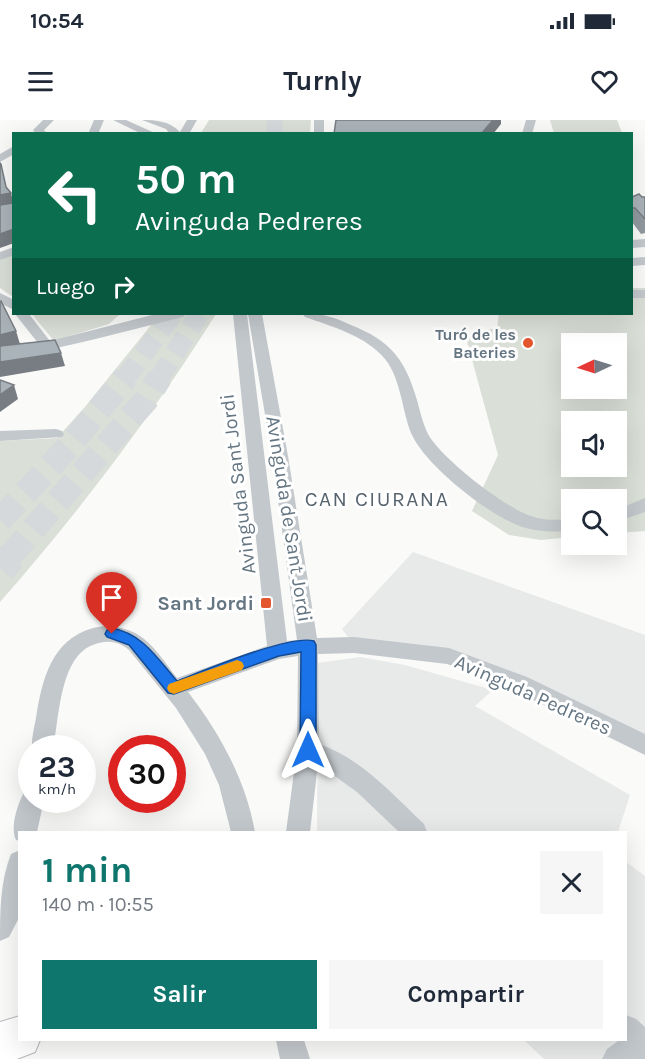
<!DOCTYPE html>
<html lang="es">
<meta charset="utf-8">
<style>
body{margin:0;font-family:Karla,sans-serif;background:#f6f6f7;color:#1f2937;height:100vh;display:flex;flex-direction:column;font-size:22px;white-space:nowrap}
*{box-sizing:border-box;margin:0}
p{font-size:20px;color:#747a83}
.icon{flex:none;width:33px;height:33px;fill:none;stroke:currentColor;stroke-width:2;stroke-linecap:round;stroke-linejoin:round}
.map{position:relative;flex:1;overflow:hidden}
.side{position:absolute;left:18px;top:711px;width:609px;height:210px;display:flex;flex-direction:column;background:#fff;border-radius:0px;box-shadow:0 6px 24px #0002}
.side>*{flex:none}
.guide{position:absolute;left:12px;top:12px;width:621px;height:183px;border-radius:0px;box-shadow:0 6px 24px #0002;background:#0b6e4f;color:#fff;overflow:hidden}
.needle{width:39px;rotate:266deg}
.tools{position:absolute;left:561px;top:213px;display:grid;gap:12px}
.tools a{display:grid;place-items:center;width:66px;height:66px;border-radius:0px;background:#fff;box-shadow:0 6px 24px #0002;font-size:30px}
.speed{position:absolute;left:18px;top:615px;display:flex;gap:12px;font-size:30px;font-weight:700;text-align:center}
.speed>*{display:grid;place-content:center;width:78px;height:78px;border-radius:50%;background:#fff;box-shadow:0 6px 24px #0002;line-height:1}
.speed small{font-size:15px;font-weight:400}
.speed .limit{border:9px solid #d22;background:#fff;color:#111}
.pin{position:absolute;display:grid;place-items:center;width:51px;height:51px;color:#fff;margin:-62px -26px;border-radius:50% 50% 50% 0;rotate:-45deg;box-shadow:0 0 6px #0007}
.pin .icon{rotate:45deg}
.me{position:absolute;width:66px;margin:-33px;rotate:0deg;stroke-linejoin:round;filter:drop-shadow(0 0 4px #0008)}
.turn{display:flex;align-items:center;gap:21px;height:126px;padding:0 24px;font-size:27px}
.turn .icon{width:78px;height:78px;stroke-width:2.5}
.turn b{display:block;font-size:42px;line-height:51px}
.then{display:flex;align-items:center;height:57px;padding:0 24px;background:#0003;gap:12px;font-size:22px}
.round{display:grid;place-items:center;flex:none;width:63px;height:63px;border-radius:0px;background:#f6f6f7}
.headline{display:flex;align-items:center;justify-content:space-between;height:102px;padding:0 24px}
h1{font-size:36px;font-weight:700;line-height:45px;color:#0f766e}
.primary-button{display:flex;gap:12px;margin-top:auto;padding:12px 24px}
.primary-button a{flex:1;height:69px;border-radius:0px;background:#0f766e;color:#fff;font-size:24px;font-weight:700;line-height:69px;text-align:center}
.primary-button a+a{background:#f6f6f7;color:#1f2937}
.status{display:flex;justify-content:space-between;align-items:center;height:42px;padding:0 30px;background:#fff;direction:ltr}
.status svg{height:16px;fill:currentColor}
header{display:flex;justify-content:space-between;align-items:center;height:78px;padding:0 24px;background:#fff;font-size:27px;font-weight:700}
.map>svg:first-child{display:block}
.built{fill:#e8e9e9}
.green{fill:#dadfd7;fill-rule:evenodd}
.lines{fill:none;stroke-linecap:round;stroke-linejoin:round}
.highway-tunnel-far3{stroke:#d5d9db;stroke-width:16;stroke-dasharray:16 8;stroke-linecap:butt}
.highway-tunnel-far2{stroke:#d5d9db;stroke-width:20;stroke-dasharray:20 10;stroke-linecap:butt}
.highway-tunnel-far1{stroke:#d5d9db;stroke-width:25;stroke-dasharray:25 12;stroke-linecap:butt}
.highway-tunnel{stroke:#d5d9db;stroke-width:31;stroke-dasharray:31 15;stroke-linecap:butt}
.highway-casing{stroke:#b4b9bd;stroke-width:2}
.minor{fill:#c3c8cc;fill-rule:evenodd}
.highway{fill:#fff;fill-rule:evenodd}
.wall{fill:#929a9f}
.shaded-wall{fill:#777d82}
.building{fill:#aab3b9;stroke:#777d82;stroke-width:1.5}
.route{fill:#1a73e8;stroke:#114b97;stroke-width:1.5}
.slow{fill:#f59e0b}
.poi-dot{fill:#e4572e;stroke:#fff;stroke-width:2}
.labels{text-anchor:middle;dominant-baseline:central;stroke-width:6;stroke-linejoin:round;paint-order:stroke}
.far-poi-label{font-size:16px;font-weight:bold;fill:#657683;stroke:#fff;text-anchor:end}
.street-label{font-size:20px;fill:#657683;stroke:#fff}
.poi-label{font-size:20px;font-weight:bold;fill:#657683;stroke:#fff;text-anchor:end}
.neighbourhood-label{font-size:21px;letter-spacing:1.5px;fill:#57646e;stroke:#fff}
</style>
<div class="status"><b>10:54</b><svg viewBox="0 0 49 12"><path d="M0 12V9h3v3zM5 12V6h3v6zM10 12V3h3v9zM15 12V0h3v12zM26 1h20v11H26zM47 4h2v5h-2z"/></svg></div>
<header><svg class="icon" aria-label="menu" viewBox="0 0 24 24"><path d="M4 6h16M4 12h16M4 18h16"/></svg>Turnly<svg class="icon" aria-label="heart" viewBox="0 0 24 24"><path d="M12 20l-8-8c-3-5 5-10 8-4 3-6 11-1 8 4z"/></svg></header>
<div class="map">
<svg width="645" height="939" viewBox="0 0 645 939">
<rect width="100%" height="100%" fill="#fafaf8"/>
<g class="built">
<path d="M413 432 645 515V625L449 536 354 525 342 509Z"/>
<path d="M360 537 405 545 493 570 475 586 630 675 618 712H317L318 543Z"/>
<path d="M626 742 645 756V939H544L524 920H626Z"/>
</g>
<g class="green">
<path d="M209 0H311L310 13H201Z"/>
<path d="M550 0H617L622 13H554Z"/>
<path d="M13 134V177L0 168V140Z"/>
<path d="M632 168H645V411L617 413 616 380H572L571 417 541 420 509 415 472 391 498 335 465 214 497 208 499 194H632ZM572 224H616V268H572ZM572 302H616V346H572Z"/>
<path d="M32 194H120L109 204 54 221Z"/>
<path d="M160 194H216C152 296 79 392 0 482V321L57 318 84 288Z"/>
</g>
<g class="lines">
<path class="highway-tunnel-far3" d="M274 14 275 0"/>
<g class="highway-tunnel-far2">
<path d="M125 259 173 194"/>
<path d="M159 259 199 194"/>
</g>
<g class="highway-tunnel-far1">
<path d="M0 400 69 326 126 257"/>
<path d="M9 437 146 280 160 257"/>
</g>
<path class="highway-tunnel" d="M0 448 11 436"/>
<defs>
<path id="highway" d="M20 896V920H40L35 932 17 939H0V902Z"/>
</defs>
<use href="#highway" class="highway-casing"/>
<g class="minor">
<path d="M43 0H54L44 10 47 14H36L33 10Z"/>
<path d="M94 0H104L98 14H88Z"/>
<path d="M113 0H126L157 14H142Z"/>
<path d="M142 0C157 0 169 1 180 12L187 0H197L189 14H170L166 9Z"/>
<rect x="314" y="0" width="10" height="14"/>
<path d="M526 0H536L532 14H522Z"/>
<path d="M14 26V34L0 42V34Z"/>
<path d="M645 119V127L632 128V120Z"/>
<path d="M14 127V135L0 140V132Z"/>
<path d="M645 137V145L632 146V138Z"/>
<rect x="632" y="170" width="13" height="8"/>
<path d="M0 173 14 180V190L0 183Z"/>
<path d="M15 194H29L50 221 156 194H185L183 197C122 212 61 229 0 239V231L38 223Z"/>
<path d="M233 194H247L287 521 297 520 272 336 248 194H262L288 336 317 518 354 517 449 528 527 557 645 614V635L511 569 447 544 354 533 318 534 319 624C362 639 392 674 424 704L427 712H399L357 672 318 644 310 712H286L297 630 298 536 279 539 188 572C220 613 246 661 255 712H231L219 665 205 634 176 588 129 530C120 522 110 520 99 523 59 531 60 597 53 628L32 630C31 620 34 608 36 598 42 560 51 520 93 508 108 504 124 507 137 514 153 523 166 544 177 558L267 526Z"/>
<path d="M303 194C320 192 335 198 351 205 391 221 405 239 417 280 420 291 423 304 428 314 441 338 505 388 531 396 543 401 558 400 572 399V411C553 412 535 412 517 405 485 392 425 345 411 313 402 290 401 259 385 239 366 216 333 207 305 197Z"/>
<path d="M56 309 62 311 64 314 62 317 0 321V311Z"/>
<path d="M645 378V392L616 402V390Z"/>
<path d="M32 669V680H44L37 712H20V721L16 720C10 707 17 686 24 672Z"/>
<path d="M20 730V796L9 817 0 821C0 791 0 762 11 734Z"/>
<path d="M626 895 636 899 645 907V939H602L607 929 618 921 616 920H626Z"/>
<path d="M276 920H304L310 939H280Z"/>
</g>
<use href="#highway" class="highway"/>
</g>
<path class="wall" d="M632 77H645V113L641 114 632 102Z"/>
<g class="shaded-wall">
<path d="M493 0H501V4L493 14H481Z"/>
<path d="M8 73H11L14 85 0 88V75Z"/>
<path d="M14 109V123L0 128V114Z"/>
<path d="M16 211 20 224 0 229V215Z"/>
<path d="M61 233 65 246 0 257V242Z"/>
<path d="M14 265 18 279 0 292V275Z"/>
</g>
<g class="building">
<path d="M336 0H493L481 14H334Z"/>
<path d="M0 43 1 44 6 67 11 73 0 75Z"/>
<path d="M639 74 642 77H645V99L635 88H632V77Z"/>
<path d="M13 75 14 109 0 114V85L12 83Z"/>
<path d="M1 181 16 211 0 215V182Z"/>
<path d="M55 220 61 233 0 242V226Z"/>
<path d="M0 260 14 265 0 275Z"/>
</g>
<path class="route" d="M112 508C143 514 157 538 177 561 203 551 290 514 314 521L316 525V630L314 635 308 637 302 635 300 630 301 532 279 536 174 574 168 573 129 525 107 517 105 514 107 510Z"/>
<path class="slow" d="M237 540 242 542 244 546 242 550 174 574 169 572 167 568 169 564Z"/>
<g class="poi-dot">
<circle cx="528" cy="223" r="6"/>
<rect x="260" y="477" width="12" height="12" rx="3"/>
</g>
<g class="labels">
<g class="far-poi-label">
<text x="516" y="214">Turó de les<tspan x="516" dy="18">Bateries</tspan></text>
</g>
<g class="street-label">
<text transform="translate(238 364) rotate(-97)">Avinguda Sant Jordi</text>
<text transform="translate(289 399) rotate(81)">Avinguda de Sant Jordi</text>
<text transform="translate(533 575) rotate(24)">Avinguda Pedreres</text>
</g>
<g class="poi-label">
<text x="254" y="483">Sant Jordi</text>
</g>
<g class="neighbourhood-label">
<text x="377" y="379">CAN CIURANA</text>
</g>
</g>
</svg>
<div class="tools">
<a><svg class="needle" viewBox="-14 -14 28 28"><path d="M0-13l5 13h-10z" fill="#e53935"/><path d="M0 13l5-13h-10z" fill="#747a83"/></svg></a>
<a><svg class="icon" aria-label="sound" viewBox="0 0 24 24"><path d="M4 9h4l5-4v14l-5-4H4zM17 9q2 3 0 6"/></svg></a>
<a><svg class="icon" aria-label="search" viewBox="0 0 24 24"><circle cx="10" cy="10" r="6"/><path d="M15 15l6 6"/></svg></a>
</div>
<div class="speed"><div>23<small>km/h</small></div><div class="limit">30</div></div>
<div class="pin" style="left:112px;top:514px;background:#d93025"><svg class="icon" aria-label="arrive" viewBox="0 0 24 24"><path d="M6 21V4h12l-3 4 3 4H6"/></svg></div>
<svg class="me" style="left:308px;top:630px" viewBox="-20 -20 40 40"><path d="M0-17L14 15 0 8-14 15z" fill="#1a73e8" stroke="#fff" stroke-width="4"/></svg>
<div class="guide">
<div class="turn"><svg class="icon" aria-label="left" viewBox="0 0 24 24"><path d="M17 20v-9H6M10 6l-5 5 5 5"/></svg><div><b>50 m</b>Avinguda Pedreres</div></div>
<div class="then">Luego<svg class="icon" aria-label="right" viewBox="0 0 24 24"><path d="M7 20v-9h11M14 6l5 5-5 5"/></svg></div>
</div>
<section class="side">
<div class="headline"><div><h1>1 min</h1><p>140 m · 10:55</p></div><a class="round"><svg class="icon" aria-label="close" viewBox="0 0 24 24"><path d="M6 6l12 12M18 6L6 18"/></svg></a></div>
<div class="primary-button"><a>Salir</a><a>Compartir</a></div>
</section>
</div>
